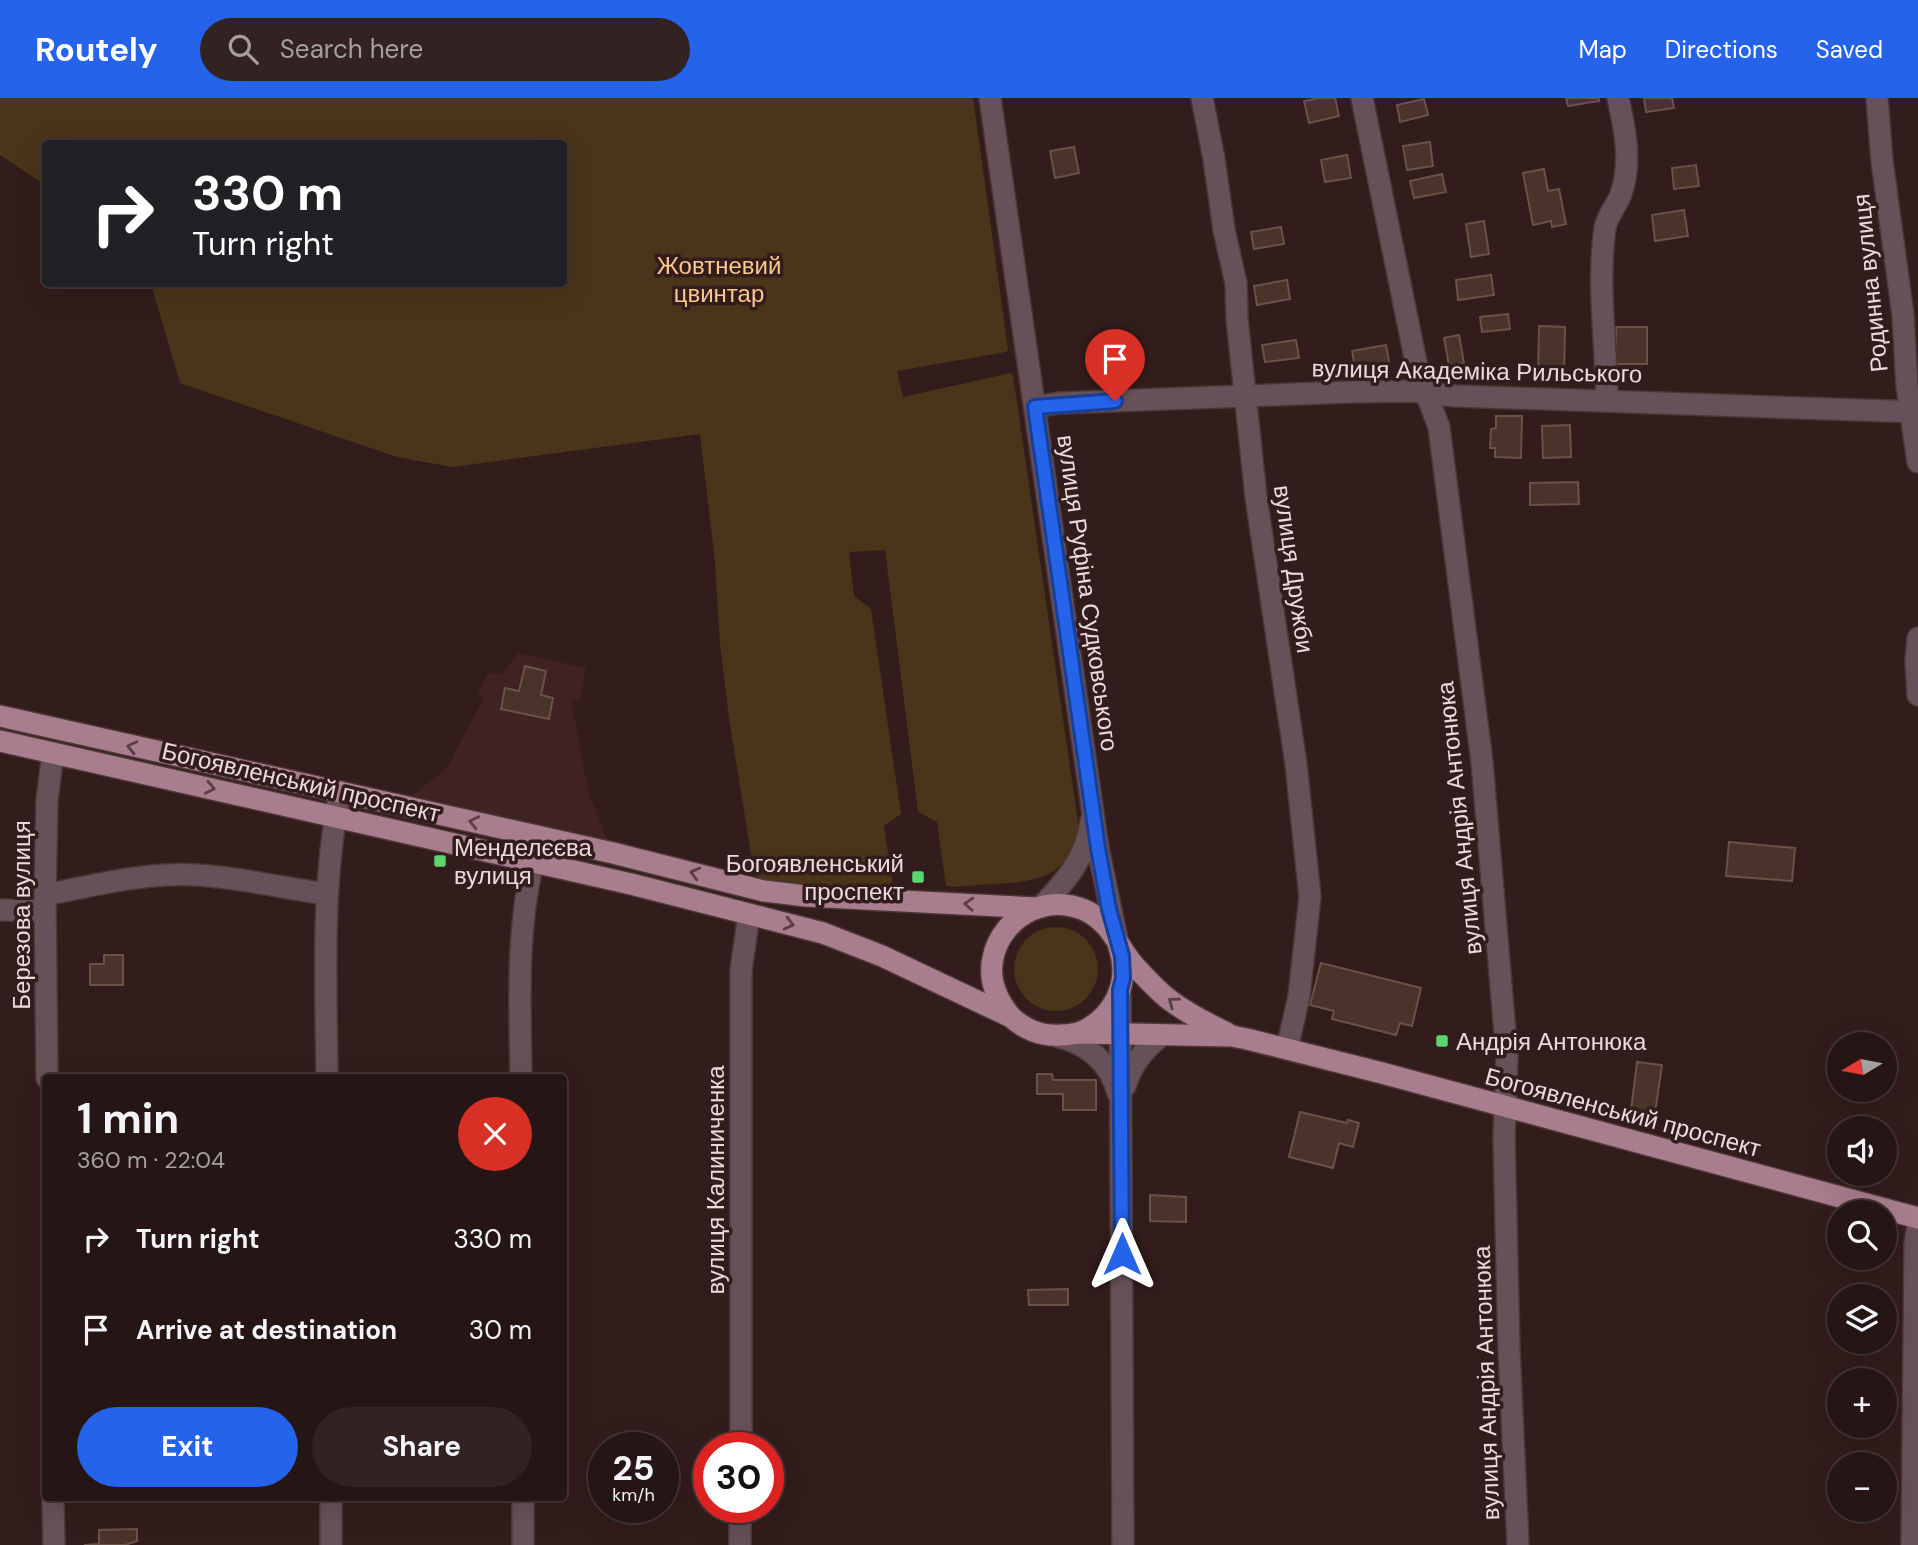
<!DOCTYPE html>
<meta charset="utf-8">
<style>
body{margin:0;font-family:"DM Sans",sans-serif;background:#322222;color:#f1f3f6;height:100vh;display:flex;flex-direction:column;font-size:26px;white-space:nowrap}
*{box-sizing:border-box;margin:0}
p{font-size:23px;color:#a49fa0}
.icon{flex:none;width:38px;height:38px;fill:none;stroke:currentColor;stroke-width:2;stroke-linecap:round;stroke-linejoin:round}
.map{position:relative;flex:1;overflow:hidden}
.drawer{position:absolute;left:42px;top:976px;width:525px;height:427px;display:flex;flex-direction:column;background:#261515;border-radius:7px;box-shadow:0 7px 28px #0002,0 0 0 2px #423434}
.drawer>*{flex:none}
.banner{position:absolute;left:42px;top:42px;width:525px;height:147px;border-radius:7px;box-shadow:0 7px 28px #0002,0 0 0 2px #423434;background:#202124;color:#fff;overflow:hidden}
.needle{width:46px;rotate:260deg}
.tools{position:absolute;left:1827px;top:934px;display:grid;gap:14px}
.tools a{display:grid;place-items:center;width:70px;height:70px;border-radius:50%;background:#261515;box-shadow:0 7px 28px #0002,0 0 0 2px #423434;font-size:35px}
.speed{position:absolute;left:588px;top:1334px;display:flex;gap:14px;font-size:35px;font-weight:700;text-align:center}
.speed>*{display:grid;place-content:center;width:91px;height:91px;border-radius:50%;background:#261515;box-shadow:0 7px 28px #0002,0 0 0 2px #423434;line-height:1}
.speed small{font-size:18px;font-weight:400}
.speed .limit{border:10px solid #d22;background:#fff;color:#111}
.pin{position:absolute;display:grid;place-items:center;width:60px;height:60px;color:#fff;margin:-72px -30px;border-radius:50% 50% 50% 0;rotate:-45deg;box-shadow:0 0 7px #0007}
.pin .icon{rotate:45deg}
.me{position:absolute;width:77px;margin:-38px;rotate:0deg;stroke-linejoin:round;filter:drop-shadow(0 0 5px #0008)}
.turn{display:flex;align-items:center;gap:24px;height:147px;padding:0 35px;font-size:32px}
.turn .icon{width:91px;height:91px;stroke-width:2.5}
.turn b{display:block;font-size:49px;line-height:60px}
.round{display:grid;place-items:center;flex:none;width:74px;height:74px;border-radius:37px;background:#322222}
.headline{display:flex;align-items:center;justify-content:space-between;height:119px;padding:0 35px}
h1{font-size:42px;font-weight:700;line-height:52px}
.cta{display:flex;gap:14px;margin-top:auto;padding:14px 35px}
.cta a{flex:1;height:80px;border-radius:42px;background:#2563eb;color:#fff;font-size:28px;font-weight:700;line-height:80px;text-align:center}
.cta a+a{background:#322222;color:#f1f3f6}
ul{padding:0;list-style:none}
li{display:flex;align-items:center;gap:21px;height:91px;padding:0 35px}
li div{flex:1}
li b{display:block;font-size:26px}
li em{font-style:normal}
header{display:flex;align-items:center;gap:42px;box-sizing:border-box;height:98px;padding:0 35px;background:#2563eb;color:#fff}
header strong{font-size:33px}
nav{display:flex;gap:38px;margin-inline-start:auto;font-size:24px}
.search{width:490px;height:63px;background:#322222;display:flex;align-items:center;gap:18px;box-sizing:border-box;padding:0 24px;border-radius:38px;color:#a49fa0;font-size:26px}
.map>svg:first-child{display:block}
.built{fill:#402222}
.green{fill:#4a351a}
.building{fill:#49332a;stroke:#6a5247;stroke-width:2}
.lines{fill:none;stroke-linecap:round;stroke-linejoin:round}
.minor-casing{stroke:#4d3736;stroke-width:24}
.major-casing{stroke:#4d3736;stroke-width:24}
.minor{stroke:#665158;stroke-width:21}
.major{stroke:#a87d8d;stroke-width:21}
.oneway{stroke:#5c3e44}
.route-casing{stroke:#184099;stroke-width:18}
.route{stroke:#2563eb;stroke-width:12}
.poi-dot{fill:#5bd56e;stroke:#331c1c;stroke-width:2.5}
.labels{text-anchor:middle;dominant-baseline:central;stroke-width:7;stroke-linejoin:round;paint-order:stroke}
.park-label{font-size:24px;fill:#fbc78a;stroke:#331c1c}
.street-label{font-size:24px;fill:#eadad9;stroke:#331c1c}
.poi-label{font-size:24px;fill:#eadad9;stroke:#331c1c;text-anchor:start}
</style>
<header>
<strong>Routely</strong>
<div class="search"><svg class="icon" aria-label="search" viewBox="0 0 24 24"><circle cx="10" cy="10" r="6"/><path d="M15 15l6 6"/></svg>Search here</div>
<nav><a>Map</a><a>Directions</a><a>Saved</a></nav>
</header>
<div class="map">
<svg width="1918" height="1447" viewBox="0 0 1918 1447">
<rect width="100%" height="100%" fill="#331c1c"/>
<path class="built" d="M518 555 586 570 580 602 571 601 588 692 609 747 411 699 447 670 484 599 477 597 488 574 501 577Z"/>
<g class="green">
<path d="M0 0H973L1008 251 1006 254 897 273 903 299 1011 275 1013 277 1079 731C1070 781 1032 784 990 786 976 787 960 790 946 788L937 724 918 714 885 452 849 454 854 498 871 511 901 716 884 728 892 781 891 787 885 792 805 793 759 782 754 774 729 620 720 546 715 464 700 336 452 369 397 359 180 285 151 186H564V46H46L45 87 0 57Z"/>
<circle cx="1056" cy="871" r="42"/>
</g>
<g class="building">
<path d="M1320 0H1335L1339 18 1309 25 1304 3Z"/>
<path d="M1566 0H1599V3L1568 8Z"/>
<path d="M1644 0H1672L1674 10 1646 14Z"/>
<path d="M1424 1 1428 17 1400 24 1397 7Z"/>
<path d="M1430 44 1433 68 1407 72 1403 48Z"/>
<path d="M1074 49 1079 75 1055 80 1050 53Z"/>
<path d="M1347 57 1351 80 1325 84 1321 62Z"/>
<path d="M1696 67 1699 88 1674 91 1672 70Z"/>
<path d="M1544 71 1548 93 1559 91 1566 126 1552 129 1551 123 1533 127 1523 75Z"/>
<path d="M1442 76 1446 94 1414 100 1410 83Z"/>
<path d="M1684 112 1688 138 1655 143 1652 117Z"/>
<path d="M1484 123 1489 156 1471 159 1466 126Z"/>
<path d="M1281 129 1284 146 1254 151 1251 134Z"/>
<path d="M1491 177 1494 197 1458 202 1456 182Z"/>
<path d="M1287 182 1290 201 1257 207 1254 188Z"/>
<path d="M1508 216 1510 231 1482 234 1480 219Z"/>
<path d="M1539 228 1565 229 1564 279 1538 278Z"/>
<path d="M1616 229H1647V266H1615Z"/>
<path d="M1459 237 1464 265 1449 267 1444 240Z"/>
<path d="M1296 242 1299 260 1265 264 1262 247Z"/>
<path d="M1386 247 1390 269 1356 275 1352 253Z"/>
<path d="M1496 318H1522L1521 360 1495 359V350H1490L1491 331 1496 330Z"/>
<path d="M1570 327 1571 359 1543 360 1542 328Z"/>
<path d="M1578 384 1579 406 1530 407V385Z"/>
<path d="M525 568 546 573 541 597 553 600 549 621 501 611 505 590 519 593Z"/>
<path d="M1729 744 1795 750 1792 783 1726 778Z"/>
<path d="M104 857H123V887H90V866H104Z"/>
<path d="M1321 865 1421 890 1412 928 1400 925 1396 937 1332 921 1334 913 1310 907Z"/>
<path d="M1637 964 1662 967 1655 1015 1631 1012Z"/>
<path d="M1037 976H1052L1053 982H1096V1012H1063V996H1037Z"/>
<path d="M1300 1014 1347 1025 1348 1022 1359 1025 1353 1049 1339 1045 1333 1070 1289 1059Z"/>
<path d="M1150 1097 1186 1099V1124L1150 1123Z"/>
<path d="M1068 1191V1207H1029L1028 1192Z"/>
<path d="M137 1431V1443L125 1447H84L99 1446V1432Z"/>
</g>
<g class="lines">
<defs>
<g id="minor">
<path d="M990 0 1098 750 1118 846"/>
<path d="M1202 0 1214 61 1224 132 1236 185 1237 221 1256 399 1296 666 1310 799 1299 898 1287 951"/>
<path d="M1362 0 1418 274 1439 329 1482 664 1507 958 1504 1038 1509 1251 1518 1447"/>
<path d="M1877 0 1882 63 1903 217 1907 288 1918 364"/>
<path d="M1607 302C1606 246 1597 184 1605 130 1607 118 1617 107 1621 96 1632 64 1625 32 1618 0"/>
<path d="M1035 309 1059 305 1348 294 1413 293 1456 298 1918 314"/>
<path d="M1918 540 1916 563 1918 597"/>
<path d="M45 797C85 789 126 779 167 777 215 774 277 789 326 796"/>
<path d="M1041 809C1065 784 1087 759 1091 723"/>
<path d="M0 812 45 813"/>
<path d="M1120 892 1123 1447"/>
<path d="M1059 939C1088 946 1110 965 1118 995"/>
<path d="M47 980 45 797 47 702 53 655"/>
<path d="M327 980C326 884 321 788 340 694"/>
<path d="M521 980C520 908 516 835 533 764"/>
<path d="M1125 988C1132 966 1144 951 1162 937"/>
<path d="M741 1349V872L749 816"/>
<path d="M53 1400 54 1447"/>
<path d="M331 1400V1447"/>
<path d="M523 1400V1447"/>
<path d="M740 1447V1409"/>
<path d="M1912 1447 1915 1145 1918 1127"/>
</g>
<g id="major">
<path d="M0 618 613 755 764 793 806 798 1037 810"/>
<path d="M0 643 631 786 823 835 882 858 1011 919C1032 938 1053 940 1079 935L1232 938 1247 941 1382 975 1918 1120"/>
<path d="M1011 919C997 902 988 882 993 860 997 839 1012 821 1032 812 1057 801 1087 807 1105 827 1116 839 1123 854 1133 866 1144 878 1155 890 1167 900 1185 914 1206 925 1227 935"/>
<path d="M1079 935C1114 920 1131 885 1119 849"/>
</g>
</defs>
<use href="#minor" class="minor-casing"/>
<use href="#major" class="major-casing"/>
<use href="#minor" class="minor"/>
<use href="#major" class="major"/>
</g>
<defs><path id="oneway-chevron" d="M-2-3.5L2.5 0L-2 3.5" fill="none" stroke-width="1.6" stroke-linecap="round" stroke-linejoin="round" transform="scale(1.75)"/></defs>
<g class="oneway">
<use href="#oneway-chevron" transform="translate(132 649) rotate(-167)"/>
<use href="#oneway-chevron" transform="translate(210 690) rotate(13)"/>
<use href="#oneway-chevron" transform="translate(474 724) rotate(-167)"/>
<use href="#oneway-chevron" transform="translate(695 775) rotate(-165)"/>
<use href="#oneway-chevron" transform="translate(969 806) rotate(-177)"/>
<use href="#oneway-chevron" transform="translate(789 826) rotate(14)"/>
<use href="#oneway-chevron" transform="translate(1173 904) rotate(-143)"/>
</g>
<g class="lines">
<defs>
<path id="route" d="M1115 303 1035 309 1098 750 1109 811 1122 858 1123 880 1120 892 1122 1156"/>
</defs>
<use href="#route" class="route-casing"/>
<use href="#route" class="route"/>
</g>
<g class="poi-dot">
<rect x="433" y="756" width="14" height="14" rx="3.5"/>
<rect x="911" y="772" width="14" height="14" rx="3.5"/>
<rect x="1435" y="936" width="14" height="14" rx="3.5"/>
</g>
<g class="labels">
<g class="park-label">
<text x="719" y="167">Жовтневий<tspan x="719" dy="28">цвинтар</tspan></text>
</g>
<g class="street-label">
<text transform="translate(1870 185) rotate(-96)">Родинна вулиця</text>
<text transform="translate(1477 273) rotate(1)">вулиця Академіка Рильського</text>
<text transform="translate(1294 471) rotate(82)">вулиця Дружби</text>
<text transform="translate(1088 495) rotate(82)">вулиця Руфіна Судковського</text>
<text transform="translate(301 684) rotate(13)">Богоявленський проспект</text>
<text transform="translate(1459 720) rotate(-96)">вулиця Андрія Антонюка</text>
<text transform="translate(21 817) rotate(-90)">Березова вулиця</text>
<text transform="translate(1623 1014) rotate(15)">Богоявленський проспект</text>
<text transform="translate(715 1082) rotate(-90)">вулиця Калиниченка</text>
<text transform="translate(1486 1285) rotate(-92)">вулиця Андрія Антонюка</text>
</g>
<g class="poi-label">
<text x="454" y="749">Менделєєва<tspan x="454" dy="28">вулиця</tspan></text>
<text x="904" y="765" text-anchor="end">Богоявленський<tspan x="904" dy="28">проспект</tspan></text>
<text x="1456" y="943">Андрія Антонюка</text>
</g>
</g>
</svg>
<div class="tools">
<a><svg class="needle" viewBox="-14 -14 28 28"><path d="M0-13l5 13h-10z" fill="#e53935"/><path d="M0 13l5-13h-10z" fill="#a49fa0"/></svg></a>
<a><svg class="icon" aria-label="sound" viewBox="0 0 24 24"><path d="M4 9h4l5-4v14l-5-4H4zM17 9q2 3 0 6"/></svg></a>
<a><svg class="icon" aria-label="search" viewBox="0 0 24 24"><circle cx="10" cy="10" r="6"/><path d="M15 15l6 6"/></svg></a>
<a><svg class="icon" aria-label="layers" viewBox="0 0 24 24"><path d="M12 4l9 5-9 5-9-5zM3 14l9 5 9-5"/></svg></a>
<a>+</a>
<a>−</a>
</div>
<div class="speed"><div>25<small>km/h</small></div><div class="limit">30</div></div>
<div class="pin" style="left:1115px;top:303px;background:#d93025"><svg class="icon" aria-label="arrive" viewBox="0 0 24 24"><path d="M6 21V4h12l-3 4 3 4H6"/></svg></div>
<svg class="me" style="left:1122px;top:1156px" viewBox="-20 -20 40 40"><path d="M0-17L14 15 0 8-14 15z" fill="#2563eb" stroke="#fff" stroke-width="4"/></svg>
<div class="banner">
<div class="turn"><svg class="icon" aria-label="right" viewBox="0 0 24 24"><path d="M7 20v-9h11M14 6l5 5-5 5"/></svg><div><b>330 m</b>Turn right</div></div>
</div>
<section class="drawer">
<div class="headline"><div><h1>1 min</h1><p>360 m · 22:04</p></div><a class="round" style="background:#d93025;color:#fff"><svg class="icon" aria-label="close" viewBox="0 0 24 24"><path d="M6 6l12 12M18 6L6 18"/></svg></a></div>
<ul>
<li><svg class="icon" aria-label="right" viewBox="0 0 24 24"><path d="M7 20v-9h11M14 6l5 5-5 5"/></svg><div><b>Turn right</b></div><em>330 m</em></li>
<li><svg class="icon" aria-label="arrive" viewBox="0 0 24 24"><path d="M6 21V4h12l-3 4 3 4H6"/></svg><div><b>Arrive at destination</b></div><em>30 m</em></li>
</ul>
<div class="cta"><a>Exit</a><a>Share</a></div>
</section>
</div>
